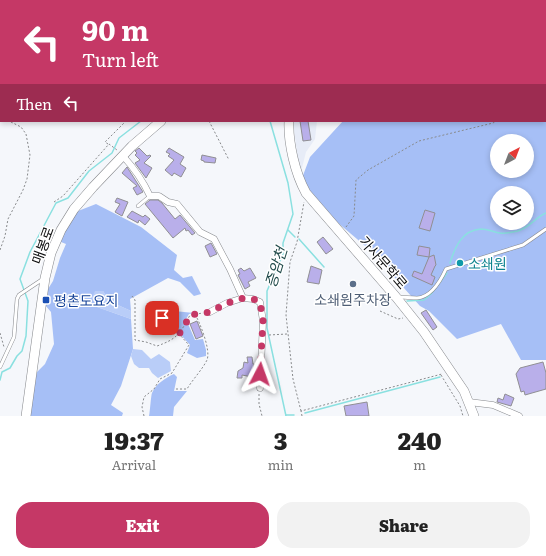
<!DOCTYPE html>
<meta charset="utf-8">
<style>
body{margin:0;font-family:Literata,"Noto Sans KR",serif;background:#f2f2f2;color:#222;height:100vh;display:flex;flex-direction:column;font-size:15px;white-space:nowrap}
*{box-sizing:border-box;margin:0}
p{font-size:13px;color:#767676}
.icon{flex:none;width:22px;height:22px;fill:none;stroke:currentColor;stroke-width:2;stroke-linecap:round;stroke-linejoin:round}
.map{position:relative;height:416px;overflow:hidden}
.panel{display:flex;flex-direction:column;background:#fff;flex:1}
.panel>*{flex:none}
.hud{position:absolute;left:0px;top:0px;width:546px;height:122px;box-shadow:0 2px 6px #0003;background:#c53866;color:#fff;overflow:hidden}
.needle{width:26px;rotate:42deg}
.fabs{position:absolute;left:490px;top:134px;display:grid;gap:8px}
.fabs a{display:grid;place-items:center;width:44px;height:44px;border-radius:50%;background:#fff;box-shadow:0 2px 6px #0003;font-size:20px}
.pin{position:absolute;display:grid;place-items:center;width:34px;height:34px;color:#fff;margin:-17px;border-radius:8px;box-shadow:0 2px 6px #0006}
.me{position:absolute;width:44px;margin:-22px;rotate:4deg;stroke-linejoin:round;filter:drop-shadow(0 0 3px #0008)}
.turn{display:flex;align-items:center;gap:14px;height:84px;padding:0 16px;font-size:18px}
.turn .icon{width:52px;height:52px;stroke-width:2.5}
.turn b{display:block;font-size:28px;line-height:34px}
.then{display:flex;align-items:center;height:38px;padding:0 16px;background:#0003;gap:8px;font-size:15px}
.eta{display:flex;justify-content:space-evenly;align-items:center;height:68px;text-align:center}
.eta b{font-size:24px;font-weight:800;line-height:28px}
.cta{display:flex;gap:8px;margin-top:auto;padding:8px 16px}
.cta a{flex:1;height:46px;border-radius:16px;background:#c53866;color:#fff;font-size:16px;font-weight:800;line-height:46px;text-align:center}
.cta a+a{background:#f2f2f2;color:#222}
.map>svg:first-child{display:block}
.built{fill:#e7ecf7}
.green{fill:#b9cdf8}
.forest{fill:#a6bff6;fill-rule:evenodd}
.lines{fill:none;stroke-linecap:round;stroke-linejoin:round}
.stream{stroke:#8ae0e0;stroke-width:1.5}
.river{stroke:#8ae0e0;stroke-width:10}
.building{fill:#b9afea;stroke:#908f93}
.lane-casing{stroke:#87898d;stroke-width:4}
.street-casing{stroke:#87898d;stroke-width:7}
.secondary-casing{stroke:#87898d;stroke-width:10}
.path{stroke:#888a8c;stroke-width:1;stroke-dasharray:2 2;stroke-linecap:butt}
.lane{stroke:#fff;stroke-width:3}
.street{stroke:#fff;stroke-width:6}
.secondary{stroke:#fff;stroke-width:9}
.route{stroke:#c53866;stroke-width:7;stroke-dasharray:0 12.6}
.culture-dot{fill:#0f9aa8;stroke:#fff;stroke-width:1.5}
.service-dot{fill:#5c6f8a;stroke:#fff;stroke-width:1.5}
.transit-dot{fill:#1a4fb4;stroke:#fff;stroke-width:1.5}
.labels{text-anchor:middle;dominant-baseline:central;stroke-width:3;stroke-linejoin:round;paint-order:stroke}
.street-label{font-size:14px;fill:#0d0e0f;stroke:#fff}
.culture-label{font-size:14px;fill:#0d838f;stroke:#fff;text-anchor:start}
.service-label{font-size:14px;fill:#4e5e75;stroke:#fff}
.transit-label{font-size:14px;fill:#164399;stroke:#fff;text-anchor:start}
.water-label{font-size:15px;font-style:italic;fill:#214a4a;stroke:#fff}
</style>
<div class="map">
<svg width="546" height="416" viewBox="0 0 546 416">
<rect width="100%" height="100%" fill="#f5f7fb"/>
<path class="built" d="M293 121H317L315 139 306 152 302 168 299 169Z"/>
<g class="green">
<path d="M94 291H103L109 301 131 311V319L97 307 92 298Z"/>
<path d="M133 349 142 350 151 359 159 354 170 362 171 371 158 378 152 373 149 368H139L134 364 131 356Z"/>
</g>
<g class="forest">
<path d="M486 0H546V360H521L501 324 457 339 429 311 420 306 370 250 331 217 309 190 302 178 310 157 343 121H545V1H485ZM497 141H527V171H497ZM497 193H527V223H497Z"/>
<path d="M96 204 141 227 177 255 174 270 183 278 192 276 201 294 194 296 180 282 168 278 130 299 131 311 109 301 103 291H95L92 298 97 307 131 319 133 349 121 386 111 405 123 413 122 416H30L36 373 45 364 54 344 51 312 45 305 48 289 53 281 60 258 66 244 61 242 63 233 78 211Z"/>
<path d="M174 311 194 313 189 314 186 319 195 340 203 339 206 350V356L197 358 187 353 190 345 181 335 165 321 163 316 165 313Z"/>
<path d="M174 374 177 377 174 391H187L174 407 173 416H149C150 411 151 395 152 393 156 384 165 378 174 374Z"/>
</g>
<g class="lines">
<g class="stream">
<path d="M320 1 321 0"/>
<path d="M270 121 288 183 293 214 283 243V254L267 291V328L286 416"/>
<path d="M288 230 295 237"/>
<path d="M299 239 324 267"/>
<path d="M450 263C455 247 462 230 481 229 487 229 494 232 500 233 506 234 513 232 518 231 529 228 536 217 546 213"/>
<path d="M407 301 424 300 431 294 447 273"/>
<path d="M0 380 2 372 10 368 17 356 22 351 26 336 28 301 20 279 30 252 56 203 68 198 89 171 112 153 119 138 141 121"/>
<path d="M305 413 440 377"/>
<path d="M286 415H294"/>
</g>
<path class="river" d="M280 1V0"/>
</g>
<g class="building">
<path d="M300 121H308L311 140 303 141Z"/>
<path d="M139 148 147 156 150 155 151 156 144 163 152 168 146 178 135 163 140 160 135 155 137 153 135 151Z"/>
<path d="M169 148 184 157 180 164 186 168 181 177 174 173 172 176 165 170 174 160 168 156 170 154 166 152Z"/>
<path d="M202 155 216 158 215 163 204 162V161L201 160Z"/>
<path d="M127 167 143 192 137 195 133 188 137 186 122 173Z"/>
<path d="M117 198 128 202 122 216 115 212 120 204 115 202Z"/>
<path d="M150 200H158L162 203 175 219 180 215 195 233 192 235 188 230 186 231 185 228 173 238 145 204Z"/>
<path d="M425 210 435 213 430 231 419 228Z"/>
<path d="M132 211 143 217 145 215 150 219 145 225 139 220 138 223 127 217Z"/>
<path d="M323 237 333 249 326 254 317 242Z"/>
<path d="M211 243 217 254 210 257 205 246Z"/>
<path d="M419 246 430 248 429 257 434 255 436 265 435 266 431 275 435 277 432 285 412 276 414 271 422 274 429 257 417 255Z"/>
<path d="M311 266 322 270 319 284 307 282Z"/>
<path d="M241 268 244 271 250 268 256 278 248 282 250 286 245 289 238 275 240 274 238 270Z"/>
<path d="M426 310 437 327 433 330 421 313Z"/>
<path d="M197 321 203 336 196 339 190 324Z"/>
<path d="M247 357H252L253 364H254L252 377 242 375V378H237L238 371 243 368 244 362 248 363Z"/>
<path d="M543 362 546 373V389L525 395 524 391 521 392 516 374 520 368Z"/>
<path d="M505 394 514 398 511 406 497 402 498 398 503 400Z"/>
<path d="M367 402 369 416H346L344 406Z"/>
</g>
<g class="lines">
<defs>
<g id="lane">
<path d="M138 206 150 196"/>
<path d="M398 297C404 297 411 298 417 298 431 297 441 280 446 269L523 245 546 229"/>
<path d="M0 367 14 337 17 299 19 295 43 279"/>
</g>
<g id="street">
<path d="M442 1 444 0"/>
<path d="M123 156C134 168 143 181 150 196H159L168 202 177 204 200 232 214 239 230 269 243 298 253 299 260 302 263 321 260 388"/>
<path d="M210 312 227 303 243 298"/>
<path d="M469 402 493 405 519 416"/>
</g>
<g id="secondary">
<path d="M293 1V0"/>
<path d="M289 121C288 143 295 173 306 193L396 297 424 332 464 391 474 416"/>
<path d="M26 416 45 278 51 253 61 230 74 209 93 187 132 146 161 121"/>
</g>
</defs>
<use href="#lane" class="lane-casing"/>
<use href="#street" class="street-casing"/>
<use href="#secondary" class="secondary-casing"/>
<g class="path">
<path d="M56 1 57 0"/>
<path d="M266 1V0"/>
<path d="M303 1 304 0"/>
<path d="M374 1 375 0"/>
<path d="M0 32 1 33"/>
<path d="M545 76 546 75"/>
<path d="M209 121 229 160"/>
<path d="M108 144 105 142 126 121"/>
<path d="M54 202 63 196 109 144 117 150"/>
<path d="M346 227 354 216 356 180 368 170 419 141 493 123 496 121"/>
<path d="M0 250 5 236 8 219 23 190 27 179 30 155 26 134 21 127 9 121"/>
<path d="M132 296 135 300V340L146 342 157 346C177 339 180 334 190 315L203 313"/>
<path d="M380 311 398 319 403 318"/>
<path d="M0 333 4 347"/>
<path d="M269 335 287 334"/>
<path d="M441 375 460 406 463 416"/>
<path d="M176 389H187C193 379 202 370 207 360 211 350 200 323 195 314"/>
<path d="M259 394V404L262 416"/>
<path d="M301 411 293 379 286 315 290 262 297 242 304 202"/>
<path d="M144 416 142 407 144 397 154 389 160 379 172 373 189 345 179 334 165 323 162 318"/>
<path d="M302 416 301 411 442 374"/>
</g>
<use href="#lane" class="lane"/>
<use href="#street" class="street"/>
<use href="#secondary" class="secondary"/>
</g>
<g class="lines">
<path class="route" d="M162 318 165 323 179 334 184 327 190 315 210 312 227 303 244 298 253 299 260 302 263 321 260 374"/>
</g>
<circle class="culture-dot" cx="460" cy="263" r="4"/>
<circle class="service-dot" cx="353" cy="284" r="4"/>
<rect class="transit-dot" x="42" y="296" width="8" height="8" rx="2"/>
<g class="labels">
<g class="street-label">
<text transform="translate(42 245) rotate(-70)">매봉로</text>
<text transform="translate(384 262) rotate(49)">가사문학로</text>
</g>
<g class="culture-label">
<text x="468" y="263">소쇄원</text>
</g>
<g class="service-label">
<text x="353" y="299">소쇄원주차장</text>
</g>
<g class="transit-label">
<text x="54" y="300">평촌도요지</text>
</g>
<g class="water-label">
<text transform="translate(275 267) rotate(-73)">증암천</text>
</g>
</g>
</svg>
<div class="fabs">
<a><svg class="needle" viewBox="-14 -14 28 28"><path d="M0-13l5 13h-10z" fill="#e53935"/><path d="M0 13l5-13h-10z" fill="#767676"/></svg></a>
<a><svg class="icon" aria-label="layers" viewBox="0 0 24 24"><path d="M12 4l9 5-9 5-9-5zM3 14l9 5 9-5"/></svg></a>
</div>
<div class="pin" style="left:162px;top:318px;background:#d93025"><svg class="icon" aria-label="arrive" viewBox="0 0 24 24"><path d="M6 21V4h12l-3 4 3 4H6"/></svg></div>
<svg class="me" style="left:260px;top:374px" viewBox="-20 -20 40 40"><path d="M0-17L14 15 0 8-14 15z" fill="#c53866" stroke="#fff" stroke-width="4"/></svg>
<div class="hud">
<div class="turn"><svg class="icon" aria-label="left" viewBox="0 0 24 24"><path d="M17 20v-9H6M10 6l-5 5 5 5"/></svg><div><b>90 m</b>Turn left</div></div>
<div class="then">Then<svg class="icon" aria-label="left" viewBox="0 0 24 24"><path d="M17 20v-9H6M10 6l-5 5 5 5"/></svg></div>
</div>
</div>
<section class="panel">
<div class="eta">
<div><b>19:37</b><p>Arrival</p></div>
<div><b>3</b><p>min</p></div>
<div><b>240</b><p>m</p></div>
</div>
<div class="cta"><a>Exit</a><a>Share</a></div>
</section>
